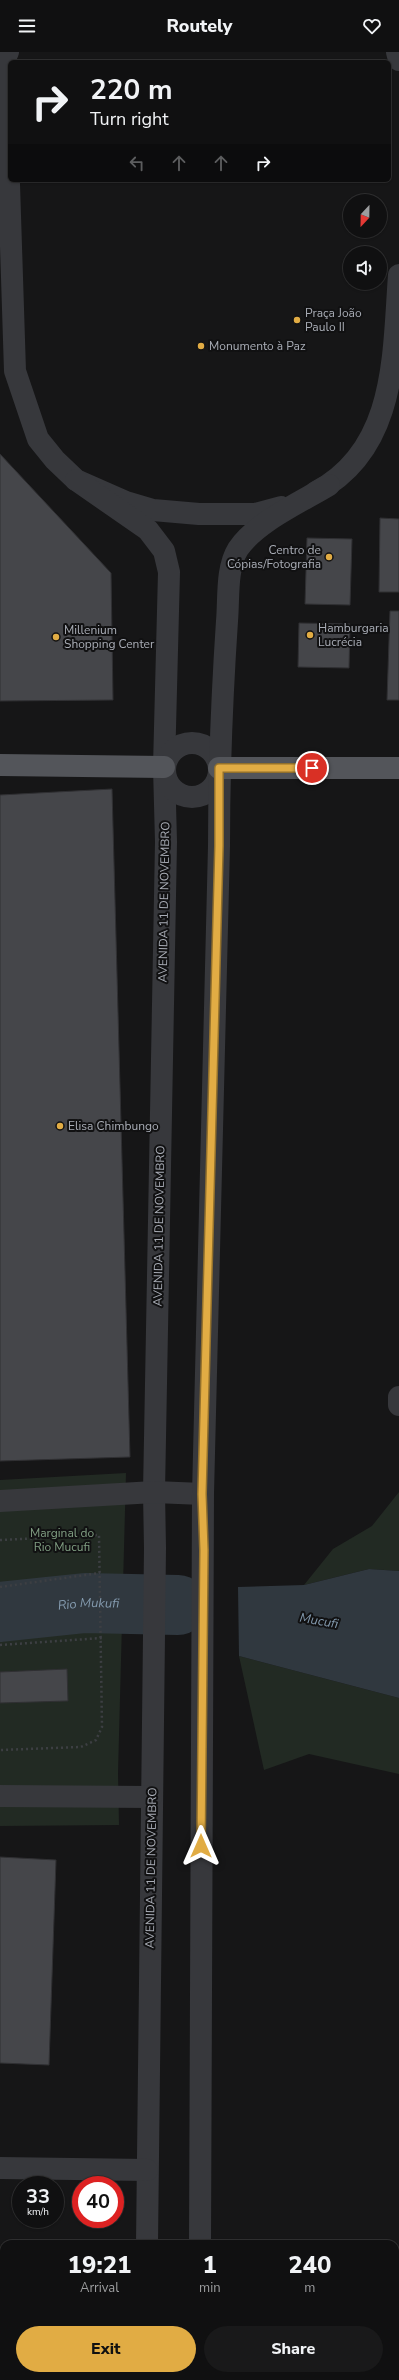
<!DOCTYPE html>
<meta charset="utf-8">
<style>
body{margin:0;font-family:"Nunito Sans",sans-serif;background:#19191a;color:#f1f3f6;height:100vh;display:flex;flex-direction:column;font-size:15px;white-space:nowrap}
*{box-sizing:border-box;margin:0}
p{font-size:13px;color:#9c9d9f}
.icon{flex:none;width:22px;height:22px;fill:none;stroke:currentColor;stroke-width:2;stroke-linecap:round;stroke-linejoin:round}
.map{position:relative;flex:1;overflow:hidden}
.sheet{position:absolute;left:0px;top:2188px;width:399px;height:140px;display:flex;flex-direction:column;background:#101011;border-radius:12px 12px 0 0;box-shadow:0 1px 3px #0004,0 0 0 1px #303031}
.sheet>*{flex:none}
.guide{position:absolute;left:8px;top:8px;width:383px;height:122px;border-radius:6px;box-shadow:0 1px 3px #0004,0 0 0 1px #303031;background:#101011;color:#f1f3f6;overflow:hidden}
.needle{width:26px;rotate:202deg}
.buttons{position:absolute;left:343px;top:142px;display:grid;gap:8px}
.buttons a{display:grid;place-items:center;width:44px;height:44px;border-radius:50%;background:#101011;box-shadow:0 1px 3px #0004,0 0 0 1px #303031;font-size:20px}
.speed{position:absolute;left:12px;top:2124px;display:flex;gap:8px;font-size:20px;font-weight:700;text-align:center}
.speed>*{display:grid;place-content:center;width:52px;height:52px;border-radius:50%;background:#101011;box-shadow:0 1px 3px #0004,0 0 0 1px #303031;line-height:1}
.speed small{font-size:10px;font-weight:400}
.speed .limit{border:6px solid #d22;background:#fff;color:#111}
.pin{position:absolute;display:grid;place-items:center;width:34px;height:34px;color:#fff;margin:-17px;border:2px solid #fff;border-radius:50%;box-shadow:0 1px 4px #0007}
.me{position:absolute;width:44px;margin:-22px;rotate:0deg;stroke-linejoin:round;filter:drop-shadow(0 0 3px #0008)}
.turn{display:flex;align-items:center;gap:14px;height:84px;padding:0 16px;font-size:18px}
.turn .icon{width:52px;height:52px;stroke-width:2.5}
.turn b{display:block;font-size:28px;line-height:34px}
.lanes{display:flex;align-items:center;height:38px;padding:0 16px;background:#0003;justify-content:center;gap:20px;direction:ltr}
.lanes .off{opacity:.35}
.eta{display:flex;justify-content:space-evenly;align-items:center;height:68px;text-align:center}
.eta b{font-size:24px;font-weight:800;line-height:28px}
.cta{display:flex;gap:8px;margin-top:auto;padding:8px 16px}
.cta a{flex:1;height:46px;border-radius:24px;background:#e1ac44;color:#111;font-size:16px;font-weight:800;line-height:46px;text-align:center}
.cta a+a{background:#19191a;color:#f1f3f6}
header{display:flex;justify-content:space-between;align-items:center;height:52px;padding:0 16px;background:#101011;font-size:18px;font-weight:800}
.map>svg:first-child{display:block}
.green{fill:#222a23}
.water{fill:#30383f}
.lines{fill:none;stroke-linecap:round;stroke-linejoin:round}
.river{stroke:#30383f;stroke-width:60}
.building{fill:#45464a;stroke:#303033}
.path{stroke:#3d3f43;stroke-width:2.5;stroke-dasharray:2 3;stroke-linecap:butt}
.minor{stroke:#37383c;stroke-width:22}
.major{stroke:#53555a;stroke-width:22}
.route-casing{stroke:#92702c;stroke-width:10}
.route{stroke:#e1ac44;stroke-width:7}
.poi-dot{fill:#e1ac44;stroke:#111112;stroke-width:1.5}
.labels{text-anchor:middle;dominant-baseline:central;stroke-width:4;stroke-linejoin:round;paint-order:stroke}
.poi-label{font-size:12px;fill:#a9adb6;stroke:#111112;text-anchor:start}
.street-label{font-size:12px;fill:#a9adb6;stroke:#111112}
.park-label{font-size:12px;fill:#819f83;stroke:#111112}
.water-label{font-size:13px;font-style:italic;fill:#839aae;stroke:#111112}
</style>
<header><svg class="icon" aria-label="menu" viewBox="0 0 24 24"><path d="M4 6h16M4 12h16M4 18h16"/></svg>Routely<svg class="icon" aria-label="heart" viewBox="0 0 24 24"><path d="M12 20l-8-8c-3-5 5-10 8-4 3-6 11-1 8 4z"/></svg></header>
<div class="map">
<svg width="399" height="2328" viewBox="0 0 399 2328">
<rect width="100%" height="100%" fill="#161617"/>
<g class="green">
<path d="M126 1421 118 1721 119 1773 0 1774V1428Z"/>
<path d="M399 1440V1519L369 1517 304 1533 333 1497 372 1474Z"/>
<path d="M239 1604 399 1646V1722L309 1702 264 1718Z"/>
</g>
<g class="water">
<path d="M369 1517 399 1519V1646L239 1604 238 1535 304 1533Z"/>
<path d="M88 1533 85 1551 90 1567 0 1578V1546Z"/>
</g>
<g class="lines">
<path class="river" id="s1" d="M0 1560 85 1551 178 1553"/>
</g>
<g class="building">
<path d="M0 402 111 521 113 648 0 649Z"/>
<path d="M380 466 399 467V540H379Z"/>
<path d="M307 486 352 487 350 553 305 552Z"/>
<path d="M390 559H399V648H387Z"/>
<path d="M299 571 350 572 349 616 298 615Z"/>
<path d="M112 737 130 1405 0 1409V743Z"/>
<path d="M67 1617 68 1649 0 1651V1620Z"/>
<path d="M0 1805 56 1808 49 2013 0 2011Z"/>
</g>
<g class="lines">
<g class="path">
<path d="M0 1488 99 1483 102 1675 96 1688 81 1695 0 1698"/>
<path d="M0 1535 100 1521"/>
<path d="M0 1593 102 1586"/>
</g>
<g class="minor">
<path d="M8 0 5 7 15 319 38 387 55 408 76 428 126 450 153 458 199 462H255L281 455"/>
<path d="M397 0 399 8"/>
<path d="M76 428 148 478 164 499 169 520 164 715 166 790 154 1440 155 1496 147 2192"/>
<path d="M316 440C397 397 393 303 399 223"/>
<circle cx="192" cy="718" r="27"/>
<path d="M399 1345V1353"/>
<path d="M0 1449 154 1440 203 1442"/>
<path d="M0 1744 151 1745"/>
<path d="M0 2116 147 2118"/>
<path d="M200 2192 203 1442 219 794C219 719 222 644 227 569 229 547 226 516 238 497 256 470 301 450 329 433"/>
<path d="M149 2324V2328"/>
<path d="M200 2328V2324"/>
</g>
<g class="major">
<path d="M0 713 164 715"/>
<path d="M219 716H399"/>
</g>
</g>
<g class="lines">
<defs>
<path id="route" d="M201 1794 204 1498 202 1442 219 794V716H312"/>
</defs>
<use href="#route" class="route-casing"/>
<use href="#route" class="route"/>
</g>
<g class="poi-dot">
<circle cx="297" cy="268" r="4"/>
<circle cx="201" cy="294" r="4"/>
<circle cx="329" cy="505" r="4"/>
<circle cx="310" cy="583" r="4"/>
<circle cx="56" cy="585" r="4"/>
<circle cx="60" cy="1074" r="4"/>
</g>
<g class="labels">
<g class="poi-label">
<text x="305" y="261">Praça João<tspan x="305" dy="14">Paulo II</tspan></text>
<text x="209" y="294">Monumento à Paz</text>
<text x="321" y="498" text-anchor="end">Centro de<tspan x="321" dy="14">Cópias/Fotografia</tspan></text>
<text x="318" y="576">Hamburgaria<tspan x="318" dy="14">Lucrécia</tspan></text>
<text x="64" y="578">Millenium<tspan x="64" dy="14">Shopping Center</tspan></text>
<text x="68" y="1074">Elisa Chimbungo</text>
</g>
<g class="street-label">
<text transform="translate(164 850) rotate(-89)">AVENIDA 11 DE NOVEMBRO</text>
<text transform="translate(159 1174) rotate(-89)">AVENIDA 11 DE NOVEMBRO</text>
<text transform="translate(151 1816) rotate(-89)">AVENIDA 11 DE NOVEMBRO</text>
</g>
<g class="park-label">
<text x="62" y="1481">Marginal do<tspan x="62" dy="14">Rio Mucufi</tspan></text>
</g>
<g class="water-label">
<text stroke="none"><textPath href="#s1" startOffset="89">Rio Mukufi</textPath></text>
<text transform="translate(319 1569) rotate(10)">Mucufi</text>
</g>
</g>
</svg>
<div class="buttons">
<a><svg class="needle" viewBox="-14 -14 28 28"><path d="M0-13l5 13h-10z" fill="#e53935"/><path d="M0 13l5-13h-10z" fill="#9c9d9f"/></svg></a>
<a><svg class="icon" aria-label="sound" viewBox="0 0 24 24"><path d="M4 9h4l5-4v14l-5-4H4zM17 9q2 3 0 6"/></svg></a>
</div>
<div class="speed"><div>33<small>km/h</small></div><div class="limit">40</div></div>
<div class="pin" style="left:312px;top:716px;background:#d93025"><svg class="icon" aria-label="arrive" viewBox="0 0 24 24"><path d="M6 21V4h12l-3 4 3 4H6"/></svg></div>
<svg class="me" style="left:201px;top:1794px" viewBox="-20 -20 40 40"><path d="M0-17L14 15 0 8-14 15z" fill="#e1ac44" stroke="#fff" stroke-width="4"/></svg>
<div class="guide">
<div class="turn"><svg class="icon" aria-label="right" viewBox="0 0 24 24"><path d="M7 20v-9h11M14 6l5 5-5 5"/></svg><div><b>220 m</b>Turn right</div></div>
<div class="lanes"><svg class="icon off" aria-label="left" viewBox="0 0 24 24"><path d="M17 20v-9H6M10 6l-5 5 5 5"/></svg><svg class="icon off" aria-label="ahead" viewBox="0 0 24 24"><path d="M12 20V5M6 11l6-6 6 6"/></svg><svg class="icon off" aria-label="ahead" viewBox="0 0 24 24"><path d="M12 20V5M6 11l6-6 6 6"/></svg><svg class="icon" aria-label="right" viewBox="0 0 24 24"><path d="M7 20v-9h11M14 6l5 5-5 5"/></svg></div>
</div>
<section class="sheet">
<div class="eta">
<div><b>19:21</b><p>Arrival</p></div>
<div><b>1</b><p>min</p></div>
<div><b>240</b><p>m</p></div>
</div>
<div class="cta"><a>Exit</a><a>Share</a></div>
</section>
</div>
